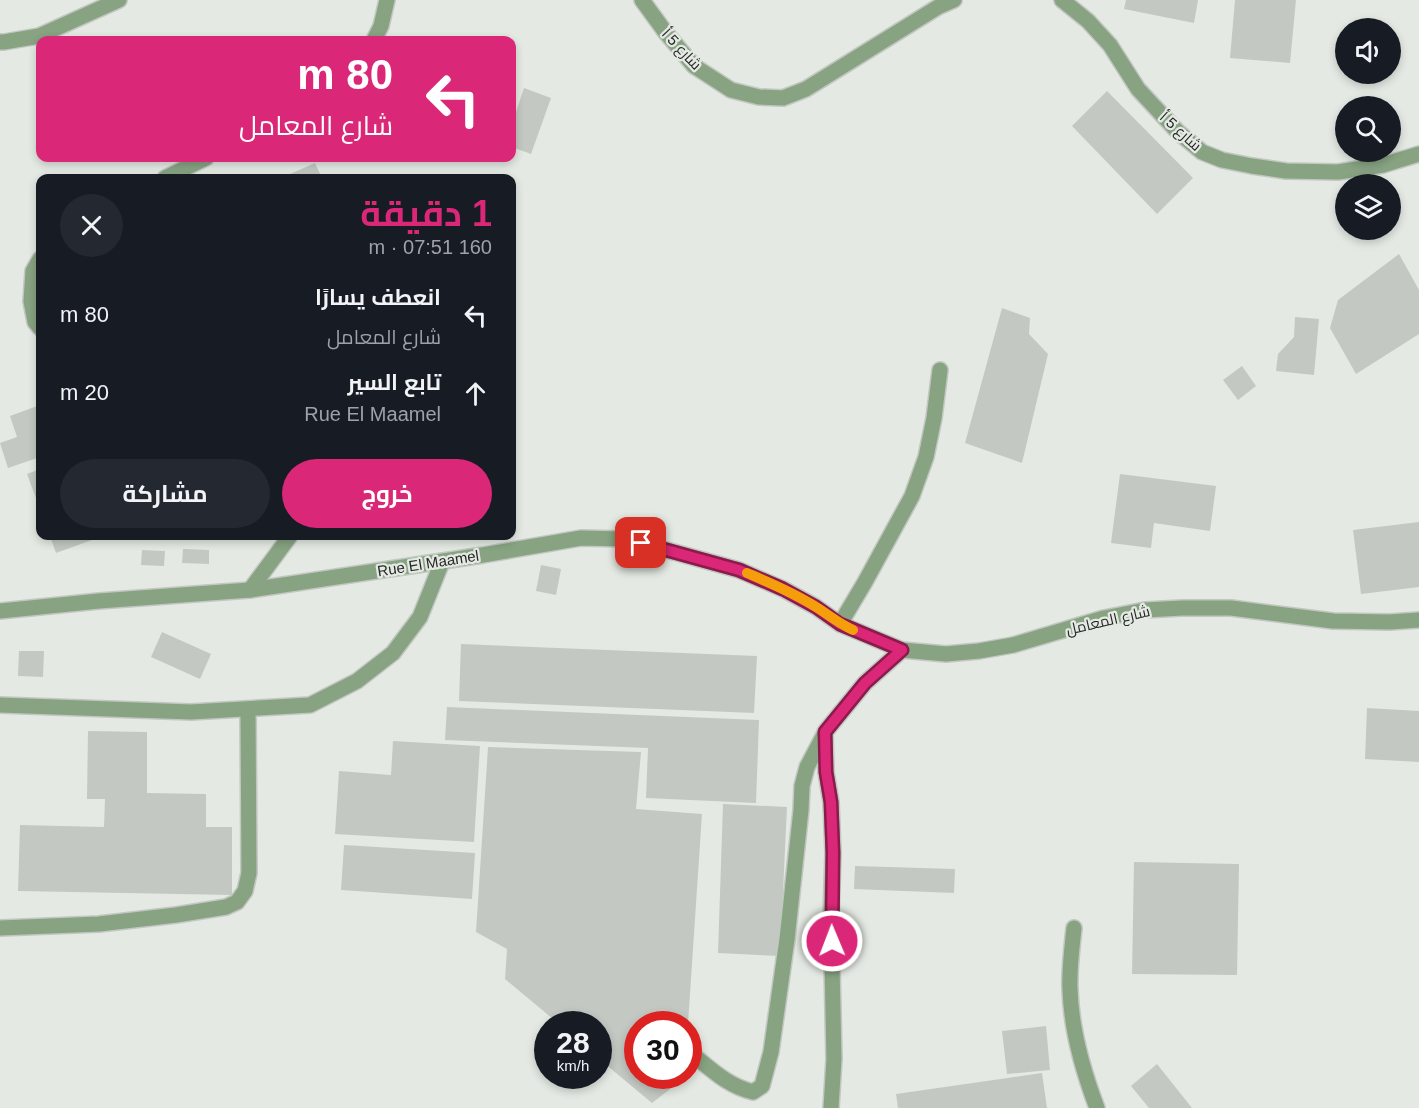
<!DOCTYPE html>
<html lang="ar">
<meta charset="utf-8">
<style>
body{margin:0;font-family:Arial,Cairo,sans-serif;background:#242831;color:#f1f3f6;direction:rtl;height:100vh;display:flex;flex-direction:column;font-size:22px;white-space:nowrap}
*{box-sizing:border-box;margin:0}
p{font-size:20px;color:#9ea1a6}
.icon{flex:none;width:33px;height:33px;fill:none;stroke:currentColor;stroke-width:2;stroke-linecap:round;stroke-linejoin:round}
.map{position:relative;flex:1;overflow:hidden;direction:ltr}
.sheet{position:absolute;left:36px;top:174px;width:480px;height:366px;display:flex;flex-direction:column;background:#171b24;border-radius:12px;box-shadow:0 3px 9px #0003;direction:rtl}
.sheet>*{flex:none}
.top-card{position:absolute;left:36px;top:36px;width:480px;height:126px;border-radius:12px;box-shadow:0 3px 9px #0003;direction:rtl;background:#db2777;color:#fff;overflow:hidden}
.buttons{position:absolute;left:1335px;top:18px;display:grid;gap:12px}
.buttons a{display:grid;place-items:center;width:66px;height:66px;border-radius:50%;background:#171b24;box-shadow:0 3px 9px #0003;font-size:30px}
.speed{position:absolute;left:534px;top:1011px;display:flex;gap:12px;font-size:30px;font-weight:700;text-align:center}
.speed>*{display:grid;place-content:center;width:78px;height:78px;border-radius:50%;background:#171b24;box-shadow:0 3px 9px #0003;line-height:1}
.speed small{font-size:15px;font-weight:400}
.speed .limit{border:9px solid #d22;background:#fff;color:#111}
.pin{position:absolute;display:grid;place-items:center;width:51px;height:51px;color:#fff;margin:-26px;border-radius:12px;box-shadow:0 3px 9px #0006}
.me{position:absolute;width:66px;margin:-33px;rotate:359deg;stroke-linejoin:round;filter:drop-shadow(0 0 4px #0008)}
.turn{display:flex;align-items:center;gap:21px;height:126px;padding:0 24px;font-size:27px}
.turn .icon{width:78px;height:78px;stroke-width:2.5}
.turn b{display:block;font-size:42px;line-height:51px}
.round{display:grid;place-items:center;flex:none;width:63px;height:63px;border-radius:32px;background:#242831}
.overview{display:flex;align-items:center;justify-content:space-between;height:102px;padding:0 24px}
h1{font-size:36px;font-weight:700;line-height:45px;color:#db2777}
.action{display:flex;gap:12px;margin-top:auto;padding:12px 24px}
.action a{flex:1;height:69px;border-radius:36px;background:#db2777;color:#fff;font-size:24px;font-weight:700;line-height:69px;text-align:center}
.action a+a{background:#242831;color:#f1f3f6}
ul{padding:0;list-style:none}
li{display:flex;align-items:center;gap:18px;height:78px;padding:0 24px}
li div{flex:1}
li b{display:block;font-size:22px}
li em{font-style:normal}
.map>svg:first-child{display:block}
.building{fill:#c3c9c2}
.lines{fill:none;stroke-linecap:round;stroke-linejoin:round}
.minor-casing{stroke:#c2c7c1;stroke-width:18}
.minor{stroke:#87a382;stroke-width:15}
.route-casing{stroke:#8e194d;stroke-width:15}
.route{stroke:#db2777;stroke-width:10}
.slow{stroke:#f59e0b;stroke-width:10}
.labels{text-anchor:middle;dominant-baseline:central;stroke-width:4.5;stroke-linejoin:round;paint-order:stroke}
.street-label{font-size:15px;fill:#252725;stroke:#e4eae3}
</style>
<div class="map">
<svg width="1419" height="1108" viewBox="0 0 1419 1108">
<rect width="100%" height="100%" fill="#e4eae3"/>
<g class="building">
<path d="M1126 0H1198L1194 23 1124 9Z"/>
<path d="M1235 0H1296L1290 63 1230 58Z"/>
<path d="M524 88 551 98 531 154 512 147V124Z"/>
<path d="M1107 91 1193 178 1157 214 1072 126Z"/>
<path d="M315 163 322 178H281Z"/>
<path d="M1399 254 1419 290V334L1356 374 1330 328 1338 300Z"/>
<path d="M1002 308 1030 318 1029 334 1048 354 1022 463 965 443Z"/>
<path d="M1295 317 1319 319 1314 375 1276 371 1278 354 1294 337Z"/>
<path d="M1242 366 1256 386 1238 400 1223 380Z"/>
<path d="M40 405V457L8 468 0 443 17 437 10 416Z"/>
<path d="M40 469V509L27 474Z"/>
<path d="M1120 474 1216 486 1210 531 1154 523 1151 548 1111 543Z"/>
<path d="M1419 522V587L1361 594 1353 530Z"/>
<path d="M50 536H103L56 553Z"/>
<path d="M183 549 209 550V564L182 563Z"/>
<path d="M142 550 165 551 164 566 141 565Z"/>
<path d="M541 565 561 569 556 595 536 591Z"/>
<path d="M162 632 211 654 200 679 151 657Z"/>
<path d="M461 644 757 656 754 713 459 701Z"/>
<path d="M19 651H44L43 677 18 676Z"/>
<path d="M447 707 759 720 756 803 646 798 648 748 445 740Z"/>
<path d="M1367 708 1419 711V762L1365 759Z"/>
<path d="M88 731 147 732V793L206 794V827H232V895L18 891 20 825 104 827 105 799H87Z"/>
<path d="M393 741 480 746 474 842 335 834 339 771 391 775Z"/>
<path d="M488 747 641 752 636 809 702 814 688 1024H638V1076H687L652 1103 598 1058V1024H559L505 979 507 949 476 932Z"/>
<path d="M723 804 787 807 780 956 718 953Z"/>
<path d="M344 845 475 853 472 899 341 890Z"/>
<path d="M1134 862 1239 864 1237 975 1132 974Z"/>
<path d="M855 866 955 869 954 893 854 889Z"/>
<path d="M1046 1026 1050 1070 1007 1074 1002 1031Z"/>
<path d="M1157 1064 1192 1108H1149L1131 1086Z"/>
<path d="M1042 1073 1047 1108H898L896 1094Z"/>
</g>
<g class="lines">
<defs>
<g id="minor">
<path d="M642 0 666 33 694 66 731 90 759 97 783 98 806 89 938 7 954 0"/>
<path d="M1062 0 1088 21 1110 45 1138 89 1178 132 1202 152 1222 160 1252 166 1286 171 1338 172 1383 165 1419 154"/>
<path d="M374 40 381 26 387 0"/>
<path d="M0 42H4L39 36 119 0"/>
<path d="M165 178 206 158"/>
<path d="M40 259 33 271 31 301 35 322 40 328"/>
<path d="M250 590 290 536"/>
<path d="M0 611 99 601 250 590 483 555 581 538 624 539 674 552 739 570 783 589 816 607 840 624 902 650 946 654 979 651 1013 645 1104 618 1145 610 1182 608H1231L1333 621 1390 622 1419 620"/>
<path d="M840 624 865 582 912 496 926 457 934 418 940 370"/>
<path d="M0 705 191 712 310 705 357 681 393 653 420 617 442 562"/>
<path d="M0 928 99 924 176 915 226 907 237 902 245 891 249 873 248 709"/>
<path d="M1074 928C1072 948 1069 969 1070 989 1071 1029 1083 1071 1097 1108"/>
<path d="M692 1054C712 1070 728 1086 753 1092L762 1086 771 1052 787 939 801 810 802 786 807 767 824 735"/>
<path d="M831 1108 834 1059 831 918 833 853 831 802 826 772 825 732 865 683 902 650"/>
</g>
</defs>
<use href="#minor" class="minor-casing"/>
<use href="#minor" class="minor"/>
</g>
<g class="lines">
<defs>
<path id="route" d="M641 543 739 570 783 589 816 607 840 624 902 650 865 683 825 732 826 772 831 802 833 853 832 941"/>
</defs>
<use href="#route" class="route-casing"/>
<use href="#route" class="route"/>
<path class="slow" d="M747 573C770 583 794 593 816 607 829 615 838 623 853 630"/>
</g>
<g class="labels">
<g class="street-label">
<text transform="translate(682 49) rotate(47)">شارع 5 أ</text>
<text transform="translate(1181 131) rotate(42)">شارع 5 أ</text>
<text transform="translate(428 563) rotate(-9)">Rue El Maamel</text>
<text transform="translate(1108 620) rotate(-13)">شارع المعامل</text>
</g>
</g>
</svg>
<div class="buttons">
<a><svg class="icon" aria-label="sound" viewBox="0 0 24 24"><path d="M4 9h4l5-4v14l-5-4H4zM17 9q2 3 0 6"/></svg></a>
<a><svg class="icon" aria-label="search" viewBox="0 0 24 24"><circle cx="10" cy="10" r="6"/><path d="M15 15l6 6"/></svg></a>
<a><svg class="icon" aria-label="layers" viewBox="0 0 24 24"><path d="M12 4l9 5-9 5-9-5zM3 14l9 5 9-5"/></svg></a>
</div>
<div class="speed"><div>28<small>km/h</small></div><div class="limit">30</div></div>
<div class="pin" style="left:641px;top:543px;background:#d93025"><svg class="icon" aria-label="arrive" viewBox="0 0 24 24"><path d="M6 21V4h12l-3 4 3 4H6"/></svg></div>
<svg class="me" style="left:832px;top:941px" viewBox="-20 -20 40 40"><circle r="17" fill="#db2777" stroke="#fff" stroke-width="3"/><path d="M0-11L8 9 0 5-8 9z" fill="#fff"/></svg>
<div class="top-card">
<div class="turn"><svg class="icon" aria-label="left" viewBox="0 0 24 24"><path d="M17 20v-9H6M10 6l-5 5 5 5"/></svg><div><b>80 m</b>شارع المعامل</div></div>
</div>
<section class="sheet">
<div class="overview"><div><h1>1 دقيقة</h1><p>160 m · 07:51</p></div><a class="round"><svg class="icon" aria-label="close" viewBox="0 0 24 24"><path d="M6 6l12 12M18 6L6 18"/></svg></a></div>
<ul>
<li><svg class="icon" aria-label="left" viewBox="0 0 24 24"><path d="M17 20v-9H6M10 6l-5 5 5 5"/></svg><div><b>انعطف يسارًا</b><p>شارع المعامل</p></div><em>80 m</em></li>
<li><svg class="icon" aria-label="ahead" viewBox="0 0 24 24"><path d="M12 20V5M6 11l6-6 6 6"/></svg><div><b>تابع السير</b><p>Rue El Maamel</p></div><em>20 m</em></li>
</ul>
<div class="action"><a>خروج</a><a>مشاركة</a></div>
</section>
</div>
